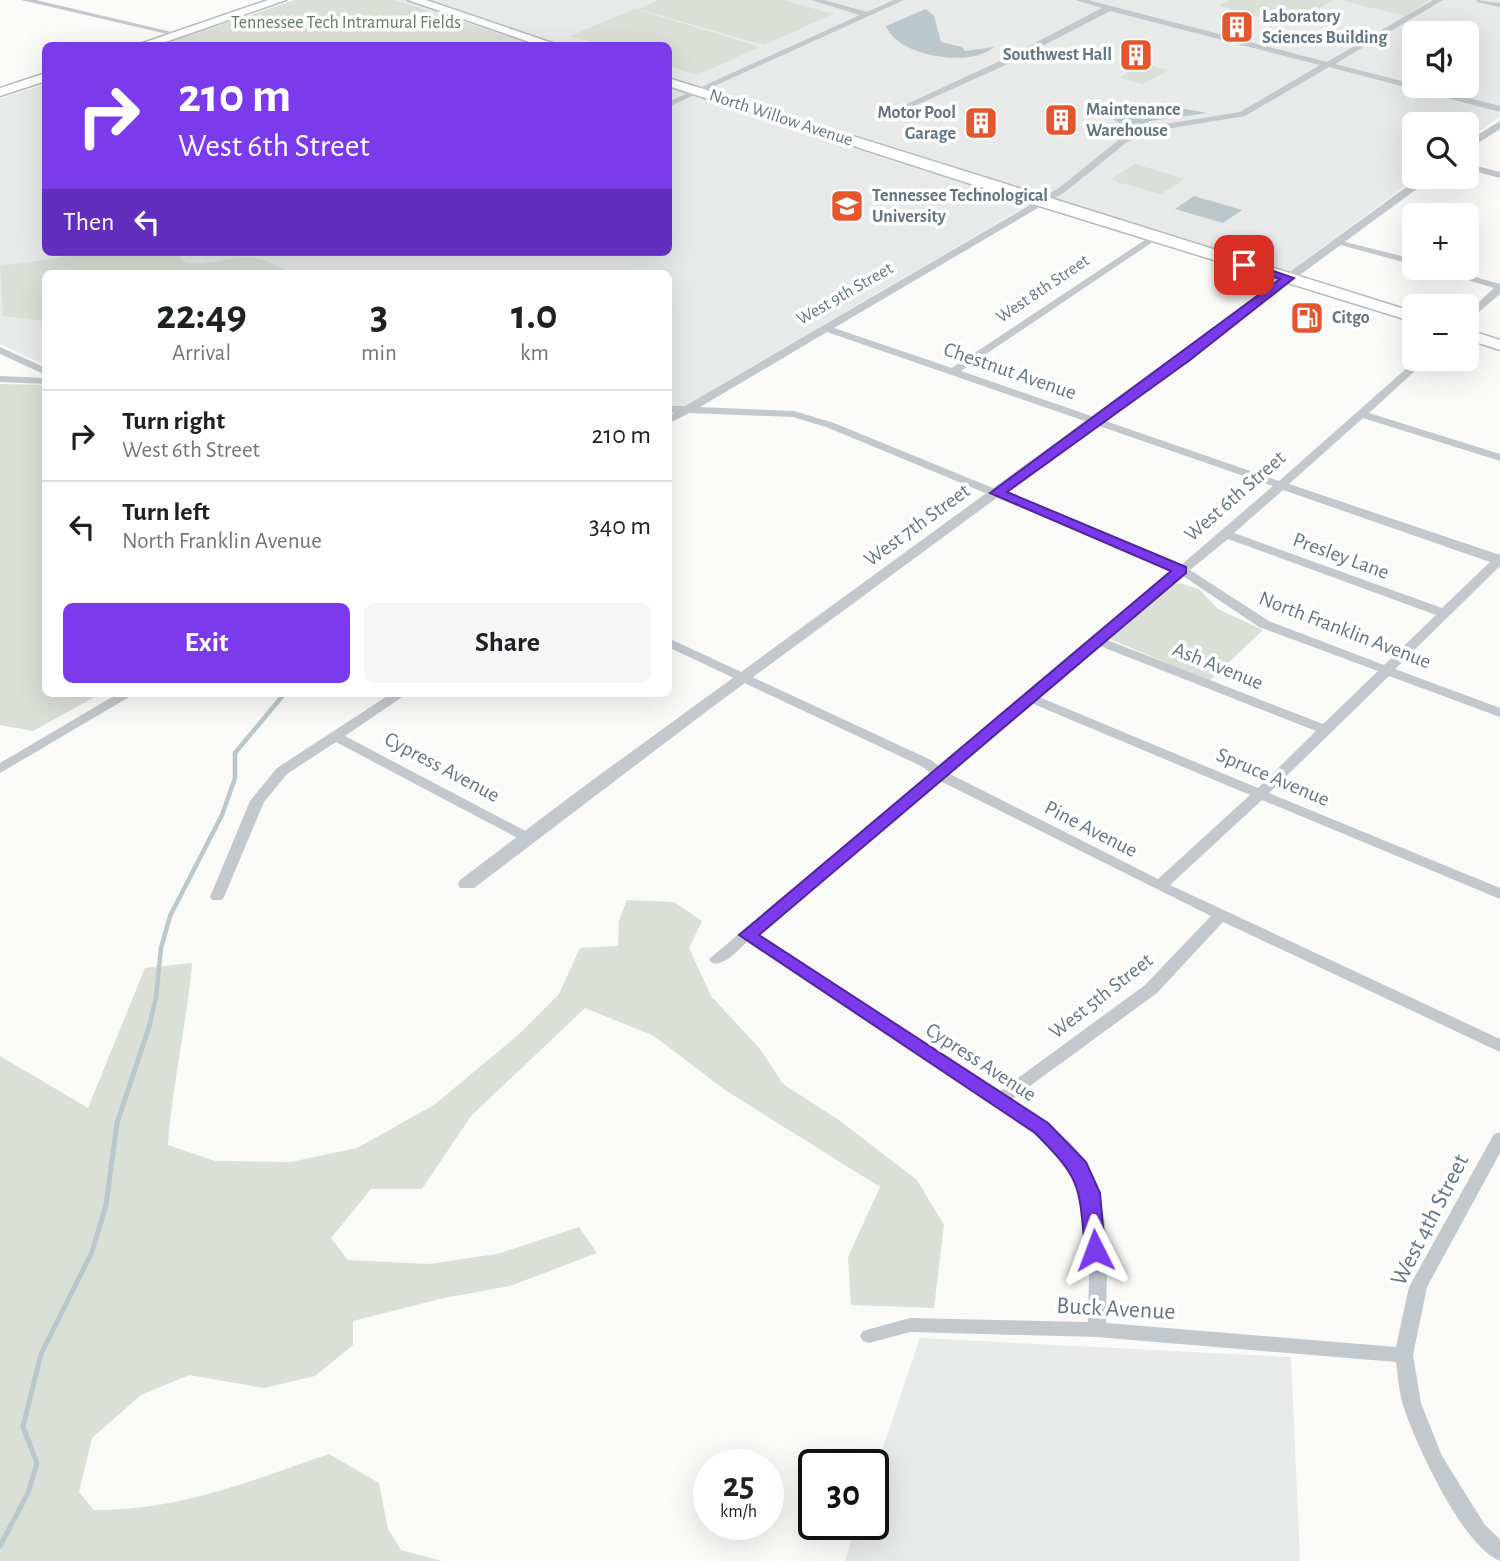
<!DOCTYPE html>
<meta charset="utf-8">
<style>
body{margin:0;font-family:"Alegreya Sans",sans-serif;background:#f6f6f6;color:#202124;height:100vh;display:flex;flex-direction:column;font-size:26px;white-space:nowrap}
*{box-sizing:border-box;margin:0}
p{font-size:23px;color:#757577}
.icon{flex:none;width:38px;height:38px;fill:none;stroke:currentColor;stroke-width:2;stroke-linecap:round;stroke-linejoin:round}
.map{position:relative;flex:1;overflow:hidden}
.details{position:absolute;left:42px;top:270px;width:630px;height:427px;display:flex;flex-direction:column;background:#fff;border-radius:10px;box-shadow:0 7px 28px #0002}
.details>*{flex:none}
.top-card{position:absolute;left:42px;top:42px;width:630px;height:214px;border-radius:10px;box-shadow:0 7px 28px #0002;background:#7c3aed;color:#fff;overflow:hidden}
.tools{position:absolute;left:1402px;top:21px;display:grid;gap:14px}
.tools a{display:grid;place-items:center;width:77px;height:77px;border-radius:10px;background:#fff;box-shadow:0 7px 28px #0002;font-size:35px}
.speed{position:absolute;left:693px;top:1449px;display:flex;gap:14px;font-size:35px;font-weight:700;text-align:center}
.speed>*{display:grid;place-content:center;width:91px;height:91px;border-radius:50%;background:#fff;box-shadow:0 7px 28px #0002;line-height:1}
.speed small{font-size:18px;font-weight:400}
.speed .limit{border:4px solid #111;border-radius:10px;background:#fff;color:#111}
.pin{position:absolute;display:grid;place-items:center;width:60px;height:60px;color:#fff;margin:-30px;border-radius:14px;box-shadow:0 4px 10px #0006}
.me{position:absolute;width:77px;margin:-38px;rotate:357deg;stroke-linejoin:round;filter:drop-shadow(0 0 5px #0008)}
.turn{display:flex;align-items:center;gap:24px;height:147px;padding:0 21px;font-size:32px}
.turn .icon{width:91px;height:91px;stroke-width:2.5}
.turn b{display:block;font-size:49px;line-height:60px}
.then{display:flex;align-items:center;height:66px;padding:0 21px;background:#0003;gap:14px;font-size:26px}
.eta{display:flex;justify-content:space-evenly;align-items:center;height:119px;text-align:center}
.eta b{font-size:42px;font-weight:700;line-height:49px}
.button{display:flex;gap:14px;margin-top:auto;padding:14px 21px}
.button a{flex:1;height:80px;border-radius:10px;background:#7c3aed;color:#fff;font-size:28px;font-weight:700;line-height:80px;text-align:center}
.button a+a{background:#f6f6f6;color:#202124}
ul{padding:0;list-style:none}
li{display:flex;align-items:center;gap:21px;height:91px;padding:0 21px;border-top:2px solid #e0e0e0}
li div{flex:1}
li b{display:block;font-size:26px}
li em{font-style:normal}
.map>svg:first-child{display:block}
.built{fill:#e8e9e9;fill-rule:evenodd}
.green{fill:#dadfd7}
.water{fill:#bbc7cb}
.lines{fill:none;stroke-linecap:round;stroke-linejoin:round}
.stream-far1{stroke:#bbc7cb;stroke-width:4.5}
.stream{stroke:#bbc7cb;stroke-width:5}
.secondary-casing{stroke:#b3babf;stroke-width:3}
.minor{fill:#c3c8cc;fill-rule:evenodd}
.tertiary{fill:#c3c8cc;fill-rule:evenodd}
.secondary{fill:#fff;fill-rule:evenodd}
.route{fill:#7c3aed;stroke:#51269a;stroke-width:2}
.labels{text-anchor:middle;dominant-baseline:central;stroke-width:7;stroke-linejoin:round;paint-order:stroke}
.far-poi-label{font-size:18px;font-weight:bold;fill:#657683;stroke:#fff;text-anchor:start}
.far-park-label{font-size:18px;fill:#687a64;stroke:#fff}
.far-street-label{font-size:18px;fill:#657683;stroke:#fff}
.street-label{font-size:21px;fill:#657683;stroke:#fff}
.near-street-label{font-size:24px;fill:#657683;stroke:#fff}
</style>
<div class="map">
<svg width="1500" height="1561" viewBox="0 0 1500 1561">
<rect width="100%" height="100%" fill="#fafaf8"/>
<g class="built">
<path d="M295 0H1500V116L1467 140 1466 124H1414V177H1417L1287 274 1040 198 683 407H669L668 273H46L45 365 0 344V99L45 84 46 252H668V46L161 45ZM1414 33H1466V86H1414Z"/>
<path d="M920 1338 1291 1357 1300 1561H845L857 1524H873V1477Z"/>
</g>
<g class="green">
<path d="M295 0H394L535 45H161Z"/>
<path d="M659 0H783L833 14 764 45 638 9Z"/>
<path d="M1230 0H1334L1290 24 1219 6Z"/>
<path d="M1340 0H1429L1405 16Z"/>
<path d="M634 9H635L760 47 697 75 669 66 668 46 602 45 570 36Z"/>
<path d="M1141 63 1168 70 1143 84 1120 78Z"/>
<path d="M1135 164 1185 179 1161 194 1110 180Z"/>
<path d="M74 252H183L178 255 186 263C225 267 246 245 284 270L236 273H46L45 321 3 316 0 266 59 258Z"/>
<path d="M0 384 45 385 46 693H102L33 731 0 725Z"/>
<path d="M1180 583 1199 589 1218 609 1263 630 1209 681 1110 639 1171 585Z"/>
<path d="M627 900 674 902 702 921 689 948 711 996 760 1049 783 1084 839 1120 917 1180 944 1225 934 1308 851 1305 848 1257 880 1187 725 1090 654 1036 585 1008 471 1116 422 1189H371L331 1238 348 1260 429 1264 497 1254 579 1227 597 1253 510 1286 444 1298 353 1321V1345L315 1376 264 1388 189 1375 141 1395 92 1438 79 1492 94 1510C179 1511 250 1481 329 1454L379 1483 388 1529 401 1550 442 1561H0V1056L88 1108 145 968 192 963C187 1024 172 1084 168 1145L215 1161 291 1162 357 1148 434 1105 518 1035 559 994 580 948 618 946 619 920Z"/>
</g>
<g class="water">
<path d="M926 9 934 16 941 42 962 47 965 51 994 47C971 68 898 57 886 26Z"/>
<path d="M1150 103 1208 113 1150 121 1135 127H1127L1114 120C1120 109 1138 105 1150 103Z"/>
<path d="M1194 196 1242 210 1223 223 1175 209Z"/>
</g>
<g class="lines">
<path class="stream-far1" d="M149 1026 156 998 161 948 170 916 222 815 235 778V753L285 693"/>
<path class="stream" d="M0 1546 28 1493 37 1463 23 1427 41 1354 92 1252 106 1205 117 1123 150 1024"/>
<defs>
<g id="secondary">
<path d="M268 0H286L154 46H134Z"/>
<path d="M408 0H426L561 46H541Z"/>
<path d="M46 73V81L0 96V88Z"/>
<path d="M668 78 1414 312V322L1036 205 668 86Z"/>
<path d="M1466 329 1500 340V350L1466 339Z"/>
</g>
</defs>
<use href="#secondary" class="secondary-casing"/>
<g class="minor">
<path d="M21 0H36L180 34 176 36Z"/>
<path d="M811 0H824L867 12 894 0H904L668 107V102L860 15Z"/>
<path d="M1075 0H1088L1327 62 1433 0H1443L1335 64 1500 106V112L1329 67 1245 116 1166 129 1127 142 1065 192 834 328 952 368 1154 234 1157 235V239L961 371 1279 481 1417 359H1428L1369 413 1500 454V461L1363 418 1289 484 1500 555V566L1395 669 1500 708V717L1389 676 1269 793 1500 888V899L1262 800 1170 885 1500 1039V1052L1223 922 1157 993 1011 1100C1036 1116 1066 1133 1083 1158 1114 1205 1106 1270 1106 1323L1396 1347 1409 1287 1494 1134 1500 1132V1153L1427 1287 1413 1355 1421 1403 1442 1456 1485 1525 1500 1539V1561C1463 1547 1415 1443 1403 1405 1399 1392 1398 1376 1396 1362L1097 1337 910 1332 869 1343 863 1341 860 1336 863 1331 910 1318 1088 1322C1088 1276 1096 1207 1070 1167 1062 1153 1047 1143 1035 1132L747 942C737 951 725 966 712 963L709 959 931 773 921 766 668 647V638L931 760 939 766 1174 571 826 427 793 417 689 413 668 424V416L674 413 668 412V406H685L1059 188 1121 138 1165 124 1240 112 1320 65 1110 11 1008 64 901 112 894 110 1002 60 1102 8ZM827 332 1273 486 1181 565 834 423 794 411 700 407ZM1283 490 1490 562 1442 608 1234 533ZM1228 539 1436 615 1384 665 1269 621 1190 570ZM1183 576 1259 627 1378 671 1323 724 1107 640ZM1100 646 1316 731 1258 788 1039 697ZM1031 703 1250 795 1158 879 948 773ZM940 781 1211 916 1145 985 999 1092 757 934Z"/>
<path d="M1476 0 1500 3V7L1477 2Z"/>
<path d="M1466 163 1500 172V178L1466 169Z"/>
<path d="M1337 240 1414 259V265L1337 244Z"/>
<path d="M1428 268H1443L1500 284V294L1466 323V314L1494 288Z"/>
<path d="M0 347 46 368V375L0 354Z"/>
<path d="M0 376 46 378V384L0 382Z"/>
<path d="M119 693H136L0 773V763Z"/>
<path d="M392 693H408L345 736 533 835 535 838 533 841H523L336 742 287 774 264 802 224 897 222 900H212L210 897 250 801 277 768Z"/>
</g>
<g class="tertiary">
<path d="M1500 121V129L1466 151V142Z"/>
<path d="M1420 177H1433L711 708 474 888H460L458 884 460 880 579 790Z"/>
</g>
<use href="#secondary" class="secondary"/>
</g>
<path class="route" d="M1244 261 1294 278 1190 360 1007 492 1186 567V573L759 935 1048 1123 1086 1162 1100 1193 1105 1250 1102 1256H1088L1085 1250C1079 1185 1082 1180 1035 1133L739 935 1171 571 990 493 1280 279 1240 267 1238 265Z"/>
<defs>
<symbol id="building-square" viewBox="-11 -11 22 22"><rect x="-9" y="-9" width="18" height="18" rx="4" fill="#e4572e" stroke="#fff"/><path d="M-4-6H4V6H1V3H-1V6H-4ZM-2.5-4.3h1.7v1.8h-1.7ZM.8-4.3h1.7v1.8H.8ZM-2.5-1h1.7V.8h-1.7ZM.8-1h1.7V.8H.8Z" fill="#fff"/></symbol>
<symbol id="university-square" viewBox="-11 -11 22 22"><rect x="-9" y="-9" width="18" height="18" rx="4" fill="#e4572e" stroke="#fff"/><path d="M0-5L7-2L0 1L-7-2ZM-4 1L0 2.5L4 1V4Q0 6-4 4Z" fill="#fff"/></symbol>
<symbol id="fuel-square" viewBox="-11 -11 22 22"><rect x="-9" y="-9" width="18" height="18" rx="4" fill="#e4572e" stroke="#fff"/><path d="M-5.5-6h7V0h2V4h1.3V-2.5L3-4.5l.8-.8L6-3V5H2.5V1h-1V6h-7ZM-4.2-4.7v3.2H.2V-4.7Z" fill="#fff"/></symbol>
</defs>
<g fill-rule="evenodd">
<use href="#building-square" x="1218" y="8" width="38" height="38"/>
<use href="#building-square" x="1117" y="36" width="38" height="38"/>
<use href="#building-square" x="1042" y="101" width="38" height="38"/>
<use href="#building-square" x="962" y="104" width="38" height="38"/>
<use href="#university-square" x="828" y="187" width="38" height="38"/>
<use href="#fuel-square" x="1288" y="299" width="38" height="38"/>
</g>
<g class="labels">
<g class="far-poi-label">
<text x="1262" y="17">Laboratory<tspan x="1262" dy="21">Sciences Building</tspan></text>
<text x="1112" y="55" text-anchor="end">Southwest Hall</text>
<text x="1086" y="110">Maintenance<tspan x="1086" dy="21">Warehouse</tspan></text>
<text x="956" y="113" text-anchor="end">Motor Pool<tspan x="956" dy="21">Garage</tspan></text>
<text x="872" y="196">Tennessee Technological<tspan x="872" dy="21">University</tspan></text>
<text x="1332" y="318">Citgo</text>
</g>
<g class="far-park-label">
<text x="346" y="23">Tennessee Tech Intramural Fields</text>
</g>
<g class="far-street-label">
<text transform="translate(781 118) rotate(18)">North Willow Avenue</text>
<text transform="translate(1043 289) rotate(-34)">West 8th Street</text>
<text transform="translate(845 294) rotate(-30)">West 9th Street</text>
</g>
<g class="street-label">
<text transform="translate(1010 371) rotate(19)">Chestnut Avenue</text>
<text transform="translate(1235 496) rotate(-41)">West 6th Street</text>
<text transform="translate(917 525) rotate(-36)">West 7th Street</text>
<text transform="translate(1341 556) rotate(20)">Presley Lane</text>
<text transform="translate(1345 630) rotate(21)">North Franklin Avenue</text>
<text transform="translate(1218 666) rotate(22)">Ash Avenue</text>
<text transform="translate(442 767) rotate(28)">Cypress Avenue</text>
<text transform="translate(1273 777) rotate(23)">Spruce Avenue</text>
<text transform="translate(1091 829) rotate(27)">Pine Avenue</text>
<text transform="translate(1101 996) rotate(-38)">West 5th Street</text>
<text transform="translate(981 1062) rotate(33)">Cypress Avenue</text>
</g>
<g class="near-street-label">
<text transform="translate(1430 1220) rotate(-63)">West 4th Street</text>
<text transform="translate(1116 1309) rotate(3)">Buck Avenue</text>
</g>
</g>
</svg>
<div class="tools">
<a><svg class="icon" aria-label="sound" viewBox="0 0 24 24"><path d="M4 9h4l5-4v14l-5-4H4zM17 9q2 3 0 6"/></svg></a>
<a><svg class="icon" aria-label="search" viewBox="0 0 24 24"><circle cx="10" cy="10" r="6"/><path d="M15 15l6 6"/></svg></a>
<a>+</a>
<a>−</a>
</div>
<div class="speed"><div>25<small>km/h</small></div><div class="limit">30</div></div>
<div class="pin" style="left:1244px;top:265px;background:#d93025"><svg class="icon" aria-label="arrive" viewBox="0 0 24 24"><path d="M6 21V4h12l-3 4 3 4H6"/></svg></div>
<svg class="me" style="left:1095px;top:1250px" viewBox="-20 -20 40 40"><path d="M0-17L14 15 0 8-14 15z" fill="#7c3aed" stroke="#fff" stroke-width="4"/></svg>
<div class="top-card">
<div class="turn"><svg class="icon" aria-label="right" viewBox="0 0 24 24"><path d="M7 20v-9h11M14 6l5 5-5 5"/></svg><div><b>210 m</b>West 6th Street</div></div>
<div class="then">Then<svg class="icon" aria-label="left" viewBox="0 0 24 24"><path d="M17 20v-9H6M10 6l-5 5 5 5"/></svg></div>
</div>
<section class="details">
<div class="eta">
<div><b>22:49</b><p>Arrival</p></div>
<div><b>3</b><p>min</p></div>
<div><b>1.0</b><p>km</p></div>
</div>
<ul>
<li><svg class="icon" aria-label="right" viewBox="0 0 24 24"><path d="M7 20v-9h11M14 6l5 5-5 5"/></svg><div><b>Turn right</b><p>West 6th Street</p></div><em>210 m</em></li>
<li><svg class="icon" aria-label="left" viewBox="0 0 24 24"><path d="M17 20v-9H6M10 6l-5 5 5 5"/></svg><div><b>Turn left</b><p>North Franklin Avenue</p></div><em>340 m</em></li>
</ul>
<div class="button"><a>Exit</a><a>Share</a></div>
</section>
</div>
